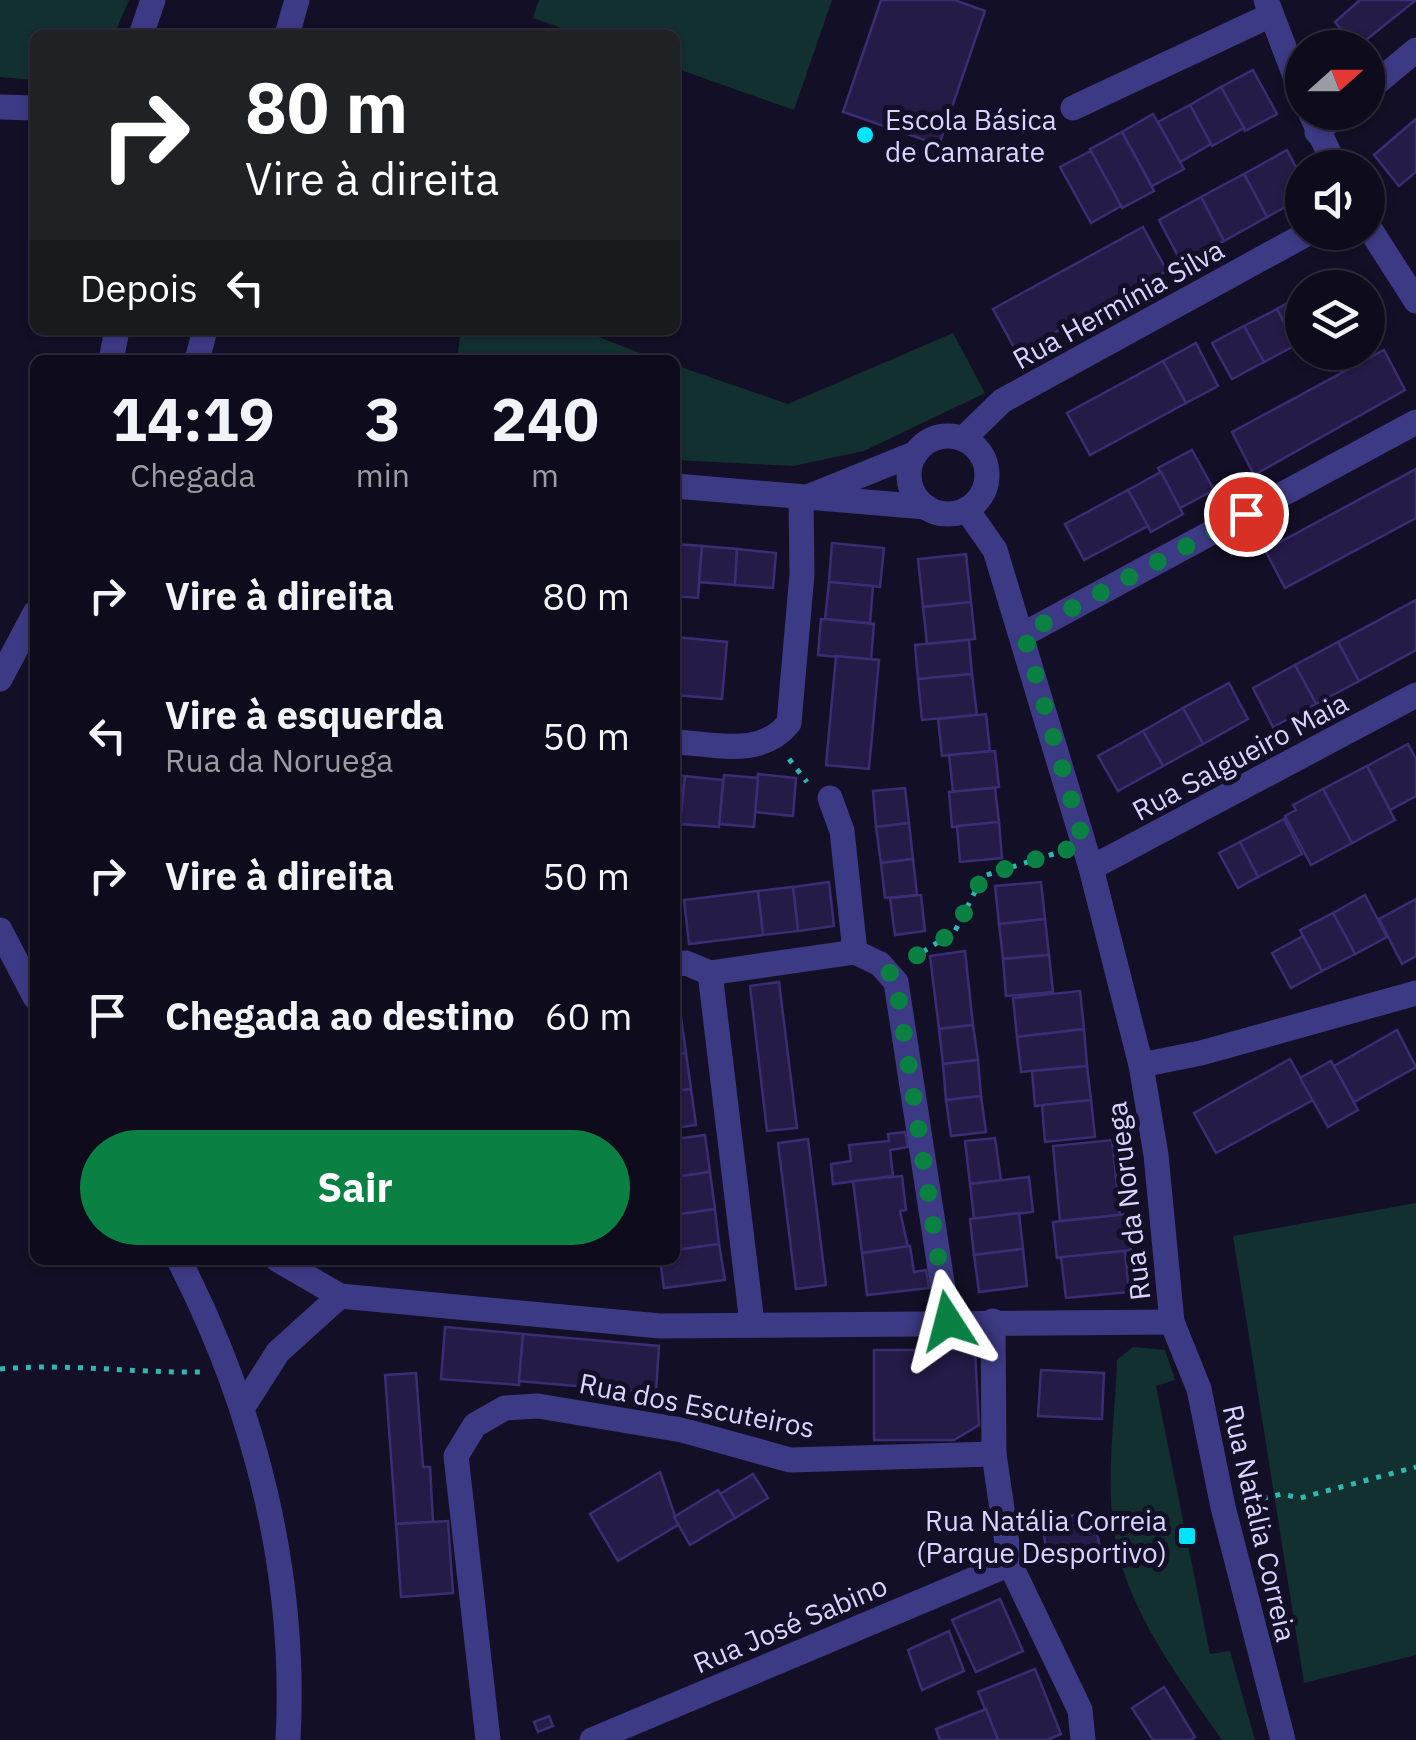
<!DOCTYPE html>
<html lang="pt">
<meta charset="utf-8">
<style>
body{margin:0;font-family:"IBM Plex Sans",sans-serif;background:#171425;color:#f1f3f6;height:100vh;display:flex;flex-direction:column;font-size:38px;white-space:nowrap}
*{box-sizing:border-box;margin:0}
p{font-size:32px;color:#9b9ba3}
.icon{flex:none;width:55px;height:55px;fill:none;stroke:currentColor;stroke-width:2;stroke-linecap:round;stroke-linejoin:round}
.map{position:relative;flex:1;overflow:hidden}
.drawer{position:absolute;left:30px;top:355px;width:650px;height:910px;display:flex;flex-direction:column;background:#0e0b1c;border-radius:15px;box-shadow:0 2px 8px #0004,0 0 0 2px #2e2b3b}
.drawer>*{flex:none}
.top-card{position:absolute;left:30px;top:30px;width:650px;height:305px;border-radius:15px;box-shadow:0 2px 8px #0004,0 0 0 2px #2e2b3b;background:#202124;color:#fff;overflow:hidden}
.needle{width:65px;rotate:69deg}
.tools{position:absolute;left:1285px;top:30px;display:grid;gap:20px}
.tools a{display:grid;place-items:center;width:100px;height:100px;border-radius:50%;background:#0e0b1c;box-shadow:0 2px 8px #0004,0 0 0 2px #2e2b3b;font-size:50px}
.pin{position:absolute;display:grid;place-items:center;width:85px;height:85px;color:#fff;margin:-42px;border:5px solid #fff;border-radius:50%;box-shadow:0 2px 10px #0007}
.me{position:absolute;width:110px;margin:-55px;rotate:351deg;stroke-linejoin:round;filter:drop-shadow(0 0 8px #0008)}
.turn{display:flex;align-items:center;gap:35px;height:210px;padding:0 50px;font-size:45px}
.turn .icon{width:130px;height:130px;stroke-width:2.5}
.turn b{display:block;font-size:70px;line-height:85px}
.then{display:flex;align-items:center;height:95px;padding:0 50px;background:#0003;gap:20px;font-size:38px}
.eta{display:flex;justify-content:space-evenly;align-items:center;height:170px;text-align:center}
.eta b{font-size:60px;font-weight:800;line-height:70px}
.cta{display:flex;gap:20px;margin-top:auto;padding:20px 50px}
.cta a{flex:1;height:115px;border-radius:60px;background:#0b8043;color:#fff;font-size:40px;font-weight:800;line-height:115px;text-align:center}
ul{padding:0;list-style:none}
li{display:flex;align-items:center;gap:30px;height:140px;padding:0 50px}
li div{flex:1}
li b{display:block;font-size:38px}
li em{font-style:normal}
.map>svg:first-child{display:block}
.green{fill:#12302f}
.building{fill:#241b47;stroke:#3b2d73;stroke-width:2.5}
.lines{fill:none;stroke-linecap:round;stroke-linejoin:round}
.path{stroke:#2fb8b0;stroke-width:5;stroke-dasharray:5 8;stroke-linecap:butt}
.minor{stroke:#3d3a85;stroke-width:25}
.tertiary{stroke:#3d3a85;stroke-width:25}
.route{stroke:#0b8043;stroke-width:18;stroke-dasharray:0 32.4}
.poi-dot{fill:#00e5ff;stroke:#130f26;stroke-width:4}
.labels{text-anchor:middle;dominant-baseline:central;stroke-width:10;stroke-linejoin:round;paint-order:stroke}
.poi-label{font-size:28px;fill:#d9d4ff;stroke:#130f26;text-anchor:start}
.street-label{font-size:28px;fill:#d9d4ff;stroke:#130f26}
</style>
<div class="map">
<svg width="1416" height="1740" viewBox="0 0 1416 1740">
<rect width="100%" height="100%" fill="#130f26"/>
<g class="green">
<path d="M0 0H129L114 35H35V80L0 77Z"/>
<path d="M539 0H832L794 110 675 68V35H581L533 18Z"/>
<path d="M461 330H580L659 360H457Z"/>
<path d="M953 333 985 393 864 451 793 466 675 460V365L788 404Z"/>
<path d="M1416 1203V1655L1304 1683 1233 1236Z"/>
<path d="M1133 1347 1165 1350 1175 1380 1156 1386 1210 1654 1230 1651 1255 1740H1222C1183 1684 1139 1626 1120 1560 1102 1498 1115 1423 1117 1360Z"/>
</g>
<g class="building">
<path d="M881 0H955L985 11 939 145 843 112Z"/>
<path d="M1360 0H1416L1356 48 1335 22Z"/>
<path d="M1253 70 1277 114 1245 131 1221 87Z"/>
<path d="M1221 87 1244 128 1212 146 1190 105Z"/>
<path d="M1190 105 1211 144 1180 162 1158 122Z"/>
<path d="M1153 114 1184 169 1152 186 1122 132Z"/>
<path d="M1416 119V172L1399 186 1374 155Z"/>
<path d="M1122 132 1154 191 1122 208 1090 149Z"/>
<path d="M1287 150 1302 179V198L1267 217 1244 174Z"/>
<path d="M1091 151 1121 206 1091 223 1060 167Z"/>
<path d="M1244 174 1267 217 1224 241 1201 197Z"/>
<path d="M1201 197 1224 241 1182 264 1159 220Z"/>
<path d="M1143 227 1167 271 1017 353 993 309Z"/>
<path d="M1340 275 1347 288H1316Z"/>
<path d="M1302 295V341L1296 345 1277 309Z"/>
<path d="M1277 309 1296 345 1264 362 1244 326Z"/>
<path d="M1244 326 1264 362 1232 379 1212 343Z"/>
<path d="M1196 343 1218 386 1186 403 1163 361Z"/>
<path d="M1384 350 1405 390 1254 475 1232 432Z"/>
<path d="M256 355 312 359 311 360H256Z"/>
<path d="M1163 361 1186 403 1090 455 1067 413Z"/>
<path d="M1192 450 1214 490 1180 508 1158 468Z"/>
<path d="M1416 469V518L1285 588 1265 550Z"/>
<path d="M1161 472 1183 514 1151 532 1128 490Z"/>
<path d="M1128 490 1148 526 1084 560 1065 524Z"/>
<path d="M832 543 884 548 880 587 829 582Z"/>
<path d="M675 544 702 546 698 598 675 596Z"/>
<path d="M702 546 737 549 735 585 699 582Z"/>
<path d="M737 549 776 553 773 588 735 585Z"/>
<path d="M966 554 971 602 923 607 918 559Z"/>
<path d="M829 582 873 586 870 623 825 619Z"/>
<path d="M1416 600V650L1359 681 1338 642Z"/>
<path d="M971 602 975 639 927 644 923 607Z"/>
<path d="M821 619 874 624 871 660 818 655Z"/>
<path d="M675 637 727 642 722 699 675 695Z"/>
<path d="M969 640 972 674 918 679 915 645Z"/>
<path d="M1338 642 1359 681 1316 704 1295 665Z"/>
<path d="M836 656 879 660 869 769 826 765Z"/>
<path d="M1295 665 1316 704 1273 727 1253 688Z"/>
<path d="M972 674 977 715 922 720 918 679Z"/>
<path d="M1229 683 1248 719 1203 744 1183 708Z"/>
<path d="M1183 708 1203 744 1163 766 1143 731Z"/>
<path d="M986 714 990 751 942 756 938 719Z"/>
<path d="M1143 731 1163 766 1118 791 1098 756Z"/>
<path d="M1408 744 1416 759V796L1390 810 1367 766Z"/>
<path d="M995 751 999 787 953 792 949 755Z"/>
<path d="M1367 766 1395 820 1352 843 1323 789Z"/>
<path d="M758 774 796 778 793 816 755 812Z"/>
<path d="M675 775 685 776 680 824 675 823Z"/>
<path d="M724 775 758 778 754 827 719 824Z"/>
<path d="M685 776 723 780 719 827 680 824Z"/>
<path d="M905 788 909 823 876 827 873 791Z"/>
<path d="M995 788 999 822 952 827 949 792Z"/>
<path d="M1323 789 1352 843 1311 865 1285 816 1296 810 1293 805Z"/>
<path d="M1284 819 1302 854 1258 877 1240 842Z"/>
<path d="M999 822 1002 858 960 862 957 826Z"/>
<path d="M909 823 913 859 881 863 876 827Z"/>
<path d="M1240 842 1258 877 1238 888 1219 853Z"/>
<path d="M913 859 917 895 885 898 881 863Z"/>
<path d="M829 882 834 926 798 931 793 887Z"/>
<path d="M1041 882 1045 919 999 924 995 886Z"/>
<path d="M793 887 798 931 763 935 758 891Z"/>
<path d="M758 891 763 935 689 944 684 900Z"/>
<path d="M921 895 925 931 895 935 890 898Z"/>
<path d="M1365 895 1387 937 1355 954 1333 913Z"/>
<path d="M1416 899V956L1402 964 1379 919Z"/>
<path d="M1333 913 1355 954 1322 971 1300 930Z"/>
<path d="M1045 919 1049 955 1003 959 999 924Z"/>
<path d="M1303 936 1322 971 1291 988 1272 953Z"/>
<path d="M965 951 973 1025 939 1029 930 956Z"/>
<path d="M1049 955 1053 992 1006 996 1003 959Z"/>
<path d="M779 982 797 1128 767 1131 750 986Z"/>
<path d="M1080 991 1084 1029 1017 1037 1013 998Z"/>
<path d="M681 1017 686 1053 675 1055V1018Z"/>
<path d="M973 1025 978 1060 943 1064 939 1029Z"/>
<path d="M1084 1029 1087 1066 1021 1072 1017 1037Z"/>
<path d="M1397 1030 1416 1067 1354 1102 1334 1066Z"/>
<path d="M686 1053 691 1089 675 1091V1055Z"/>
<path d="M1290 1059 1313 1100 1216 1153 1194 1113Z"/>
<path d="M978 1060 981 1096 946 1100 943 1064Z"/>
<path d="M1331 1061 1358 1110 1328 1127 1300 1078Z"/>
<path d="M1087 1066 1091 1100 1035 1106 1032 1071Z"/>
<path d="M691 1089 696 1125 675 1128V1091Z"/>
<path d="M981 1096 986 1132 951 1136 946 1100Z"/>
<path d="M1091 1100 1095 1137 1045 1142 1042 1105Z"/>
<path d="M905 1132 908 1147 890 1150 893 1176 833 1184 831 1164 851 1161 849 1145 889 1141 888 1134Z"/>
<path d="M705 1135 710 1172 675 1177V1139Z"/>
<path d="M995 1138 1001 1180 970 1184 965 1141Z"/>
<path d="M808 1139 826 1285 796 1289 778 1143Z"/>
<path d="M1112 1140 1120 1215 1060 1221 1053 1146Z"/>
<path d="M710 1172 715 1209 675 1215V1177Z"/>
<path d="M902 1176 906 1210 900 1211 908 1247 862 1253 853 1181Z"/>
<path d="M1029 1177 1033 1212 974 1219 970 1184Z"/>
<path d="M715 1209 719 1244 675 1250V1215Z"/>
<path d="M1019 1213 1023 1249 974 1255 970 1219Z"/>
<path d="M1128 1214 1131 1250 1057 1258 1053 1222Z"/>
<path d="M719 1244 725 1280 664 1288 660 1260H675V1250Z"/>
<path d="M910 1246 914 1272 926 1270 929 1288 867 1295 862 1253Z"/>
<path d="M1023 1249 1027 1286 979 1292 974 1255Z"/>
<path d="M1125 1251 1129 1292 1066 1298 1061 1257Z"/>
<path d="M445 1327 523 1334 519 1385 441 1379Z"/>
<path d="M523 1334 659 1346 656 1393 519 1381Z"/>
<path d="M874 1350H975L979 1425 954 1440H874Z"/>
<path d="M1041 1370 1104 1373 1102 1419 1038 1416Z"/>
<path d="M416 1373 423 1467H430L433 1522 396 1524 385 1375Z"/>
<path d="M660 1472 678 1525 618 1561 590 1514Z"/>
<path d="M753 1474 768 1498 735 1518 720 1494Z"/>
<path d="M718 1490 735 1518 690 1545 674 1517Z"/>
<path d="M1093 1512 1101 1553 1049 1563 1041 1521Z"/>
<path d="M448 1521 453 1593 401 1597 396 1524Z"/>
<path d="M1000 1599 1023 1651 976 1672 952 1620Z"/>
<path d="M949 1631 964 1671 922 1690 908 1650Z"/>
<path d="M1035 1669 1061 1734 1047 1740H998L978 1692Z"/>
<path d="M1164 1687 1195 1737 1191 1740H1153L1132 1708Z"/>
<path d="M986 1709 998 1740H940L936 1729Z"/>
<path d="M549 1716 553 1726 538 1732 534 1722Z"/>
</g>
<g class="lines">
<g class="path">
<path d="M789 759 807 782"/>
<path d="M912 959 955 931 983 876 1060 852"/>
<path d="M0 1369C67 1363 133 1373 201 1372"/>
<path d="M1250 1501 1282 1494 1300 1498 1416 1467"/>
</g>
<g class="minor">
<path d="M1266 0 1302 94"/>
<path d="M287 35 297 0"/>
<path d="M1368 90 1416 50"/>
<path d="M1073 108 1271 15"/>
<path d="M1310 112 1336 168"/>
<path d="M1317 132 1340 112"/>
<path d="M1368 226 1416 301"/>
<path d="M197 360 205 330"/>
<circle cx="948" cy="475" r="39"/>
<path d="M963 439 1002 401 1310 232"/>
<path d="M675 486 926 507"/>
<path d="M805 498 916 453"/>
<path d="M967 510 995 550 1091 868 1141 1065 1156 1155 1172 1322 1199 1389 1223 1507 1283 1740"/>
<path d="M1024 634 1416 422"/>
<path d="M675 742C717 744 761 758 789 723L802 574 801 500"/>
<path d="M830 798 842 831 855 952"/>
<path d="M1091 868 1416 695"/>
<path d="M0 930 35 997"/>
<path d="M675 964 686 963 710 973"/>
<path d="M710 973 855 952 880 964 896 982 948 1321"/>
<path d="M710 973 752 1323"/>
<path d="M1141 1065 1201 1053 1416 993"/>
<path d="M179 1260C255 1408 297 1573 288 1740"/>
<path d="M278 1260 340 1296 660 1326 1172 1322"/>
<path d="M993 1321 994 1454 1010 1564 1080 1710 1083 1740"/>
<path d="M243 1407 278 1352 340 1296"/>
<path d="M488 1740 456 1456 475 1425 505 1408 538 1406 682 1430 790 1460 994 1454"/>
<path d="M592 1740 1010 1564"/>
</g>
<g class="tertiary">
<path d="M141 35 153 0"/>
<path d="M0 107 35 108"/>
<path d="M111 360 117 330"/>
<path d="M0 679 35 613"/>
</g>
</g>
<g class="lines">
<path class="route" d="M948 1321 896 982 888 974 955 931 983 876 1084 844 1024 634 1246 514"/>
</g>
<g class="poi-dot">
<circle cx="865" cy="135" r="10"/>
<rect x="1177" y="1526" width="20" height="20" rx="5"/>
</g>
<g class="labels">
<g class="poi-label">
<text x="885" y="119">Escola Básica<tspan x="885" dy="32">de Camarate</tspan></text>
<text x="1167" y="1520" text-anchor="end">Rua Natália Correia<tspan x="1167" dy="32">(Parque Desportivo)</tspan></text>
</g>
<g class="street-label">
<text transform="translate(1118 304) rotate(-29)">Rua Hermínia Silva</text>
<text transform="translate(1240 756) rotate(-28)">Rua Salgueiro Maia</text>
<text transform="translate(1128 1201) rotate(-97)">Rua da Noruega</text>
<text transform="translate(697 1405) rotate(11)">Rua dos Escuteiros</text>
<text transform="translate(1260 1523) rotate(77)">Rua Natália Correia</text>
<text transform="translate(790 1624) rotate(-23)">Rua José Sabino</text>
</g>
</g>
</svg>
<div class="tools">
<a><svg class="needle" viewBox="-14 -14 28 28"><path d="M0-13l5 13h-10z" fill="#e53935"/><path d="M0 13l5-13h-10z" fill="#9b9ba3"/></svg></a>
<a><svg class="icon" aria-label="sound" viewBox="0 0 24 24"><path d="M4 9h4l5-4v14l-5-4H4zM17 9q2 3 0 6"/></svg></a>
<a><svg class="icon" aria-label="layers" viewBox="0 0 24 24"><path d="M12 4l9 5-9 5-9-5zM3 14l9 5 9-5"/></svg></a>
</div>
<div class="pin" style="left:1246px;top:514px;background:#d93025"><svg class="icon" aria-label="arrive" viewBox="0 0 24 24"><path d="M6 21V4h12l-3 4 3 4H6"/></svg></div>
<svg class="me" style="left:948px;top:1321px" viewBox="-20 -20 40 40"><path d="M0-17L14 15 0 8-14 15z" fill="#0b8043" stroke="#fff" stroke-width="4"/></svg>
<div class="top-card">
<div class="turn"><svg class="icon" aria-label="right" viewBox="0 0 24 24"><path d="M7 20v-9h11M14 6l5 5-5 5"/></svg><div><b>80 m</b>Vire à direita</div></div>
<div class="then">Depois<svg class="icon" aria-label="left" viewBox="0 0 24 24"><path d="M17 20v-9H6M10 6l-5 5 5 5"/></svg></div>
</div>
<section class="drawer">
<div class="eta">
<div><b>14:19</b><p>Chegada</p></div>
<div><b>3</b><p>min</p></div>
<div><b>240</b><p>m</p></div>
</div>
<ul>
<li><svg class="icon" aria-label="right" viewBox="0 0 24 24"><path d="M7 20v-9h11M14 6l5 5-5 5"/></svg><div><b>Vire à direita</b></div><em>80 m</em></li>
<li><svg class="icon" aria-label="left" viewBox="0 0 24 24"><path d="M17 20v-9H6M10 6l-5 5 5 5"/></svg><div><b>Vire à esquerda</b><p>Rua da Noruega</p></div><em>50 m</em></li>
<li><svg class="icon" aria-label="right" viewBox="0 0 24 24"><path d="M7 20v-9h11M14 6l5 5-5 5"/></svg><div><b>Vire à direita</b></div><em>50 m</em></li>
<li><svg class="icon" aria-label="arrive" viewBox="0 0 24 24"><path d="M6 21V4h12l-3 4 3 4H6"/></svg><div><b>Chegada ao destino</b></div><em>60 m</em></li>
</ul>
<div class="cta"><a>Sair</a></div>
</section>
</div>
